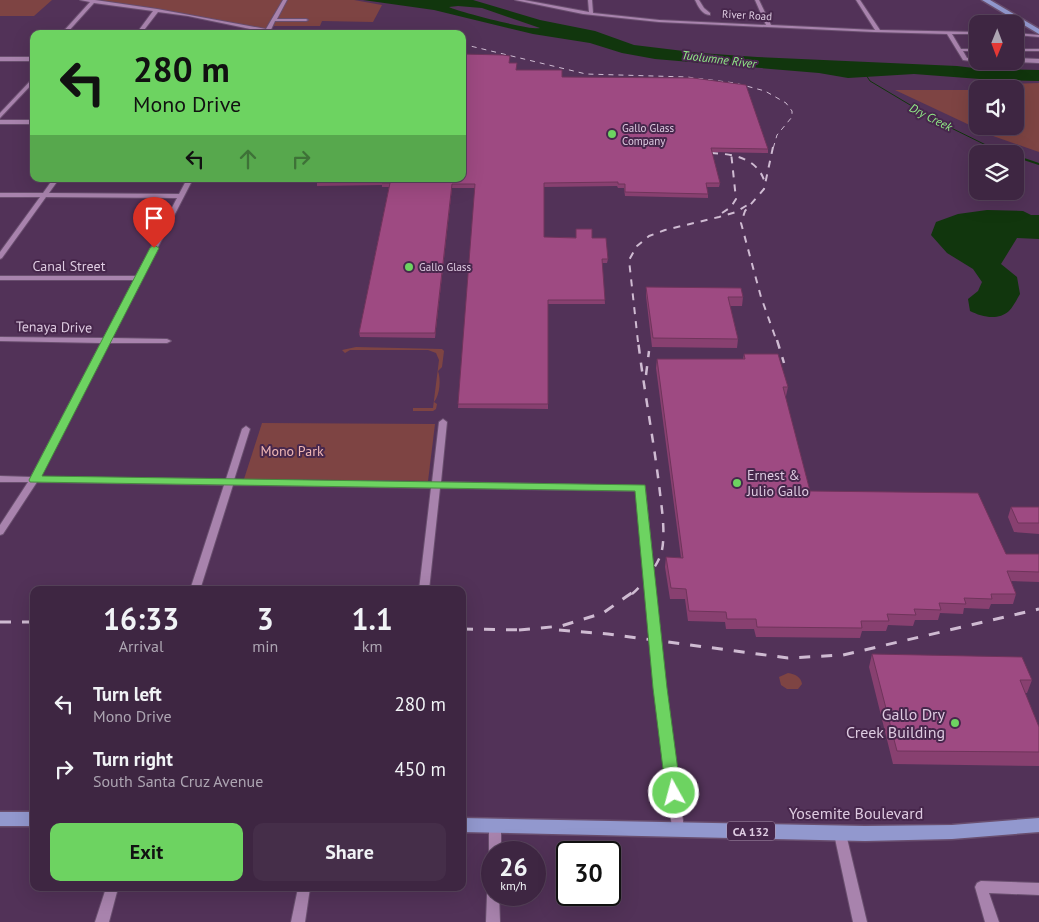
<!DOCTYPE html>
<style>
body{margin:0;font-family:"PT Sans",sans-serif;background:#452e49;color:#f1f3f6;height:100vh;display:flex;flex-direction:column;font-size:19px;white-space:nowrap}
*{box-sizing:border-box;margin:0}
p{font-size:16px;color:#ada5b2}
.icon{flex:none;width:28px;height:28px;fill:none;stroke:currentColor;stroke-width:2;stroke-linecap:round;stroke-linejoin:round}
.map{position:relative;flex:1;overflow:hidden}
.details{position:absolute;left:30px;top:586px;width:436px;height:305px;display:flex;flex-direction:column;background:#3e2642;border-radius:10px;box-shadow:0 5px 20px #0002,0 0 0 1px #57435b}
.details>*{flex:none}
.banner{position:absolute;left:30px;top:30px;width:436px;height:152px;border-radius:10px;box-shadow:0 5px 20px #0002,0 0 0 1px #57435b;background:#6dd361;color:#111;overflow:hidden}
.needle{width:32px;rotate:181deg}
.buttons{position:absolute;left:969px;top:15px;display:grid;gap:10px}
.buttons a{display:grid;place-items:center;width:55px;height:55px;border-radius:10px;background:#3e2642;box-shadow:0 5px 20px #0002,0 0 0 1px #57435b;font-size:25px}
.speed{position:absolute;left:481px;top:841px;display:flex;gap:10px;font-size:25px;font-weight:700;text-align:center}
.speed>*{display:grid;place-content:center;width:65px;height:65px;border-radius:50%;background:#3e2642;box-shadow:0 5px 20px #0002,0 0 0 1px #57435b;line-height:1}
.speed small{font-size:12px;font-weight:400}
.speed .limit{border:2px solid #111;border-radius:8px;background:#fff;color:#111}
.pin{position:absolute;display:grid;place-items:center;width:42px;height:42px;color:#fff;margin:-51px -21px;border-radius:50% 50% 50% 0;rotate:-45deg;box-shadow:0 0 5px #0007}
.pin .icon{rotate:45deg}
.me{position:absolute;width:55px;margin:-28px;rotate:353deg;stroke-linejoin:round;filter:drop-shadow(0 0 4px #0008)}
.turn{display:flex;align-items:center;gap:18px;height:105px;padding:0 20px;font-size:22px}
.turn .icon{width:65px;height:65px;stroke-width:2.5}
.turn b{display:block;font-size:35px;line-height:42px}
.lanes{display:flex;align-items:center;height:48px;padding:0 20px;background:#0003;justify-content:center;gap:25px;direction:ltr}
.lanes .off{opacity:.35}
.eta{display:flex;justify-content:space-evenly;align-items:center;height:85px;text-align:center}
.eta b{font-size:30px;font-weight:800;line-height:35px}
.button{display:flex;gap:10px;margin-top:auto;padding:10px 20px}
.button a{flex:1;height:58px;border-radius:10px;background:#6dd361;color:#111;font-size:20px;font-weight:800;line-height:58px;text-align:center}
.button a+a{background:#452e49;color:#f1f3f6}
ul{padding:0;list-style:none}
li{display:flex;align-items:center;gap:15px;height:65px;padding:0 20px}
li div{flex:1}
li b{display:block;font-size:19px}
li em{font-style:normal}
.map>svg:first-child{display:block}
.green{fill:#7e4443}
.water{fill:#11360d;fill-rule:evenodd}
.lines{fill:none;stroke-linecap:round;stroke-linejoin:round}
.stream-far1{stroke:#11360d;stroke-width:1}
.stream{stroke:#11360d;stroke-width:2}
.minor-casing{stroke:#694e6e;stroke-width:2}
.major-casing{stroke:#694e6e;stroke-width:3}
.minor{fill:#a883ad;fill-rule:evenodd}
.major{fill:#9298ce;fill-rule:evenodd}
.rail-far3{stroke:#cfbbd2;stroke-width:1;stroke-dasharray:5 5;stroke-linecap:butt}
.rail-far2{stroke:#cfbbd2;stroke-width:2;stroke-dasharray:7 7;stroke-linecap:butt}
.rail-far1{stroke:#cfbbd2;stroke-width:2.5;stroke-dasharray:9 9;stroke-linecap:butt}
.rail{stroke:#cfbbd2;stroke-width:3;stroke-dasharray:11 11;stroke-linecap:butt}
.wall{fill:#884070}
.shaded-wall{fill:#6f345b}
.building{fill:#9e4a82;stroke:#6f345b}
.route{fill:#6dd361;stroke:#47893f}
.poi-dot{fill:#6dd361;stroke:#47274c;stroke-width:2}
.labels{text-anchor:middle;dominant-baseline:central;stroke-width:4;stroke-linejoin:round;paint-order:stroke}
.far-street-label{font-size:11px;fill:#decbe1;stroke:#47274c}
.far-poi-label{font-size:11px;fill:#decbe1;stroke:#47274c;text-anchor:start}
.far-water-label{font-size:12px;font-style:italic;fill:#91ec87;stroke:#47274c}
.shield{fill:#47274c;stroke:#b19ab4;stroke-width:1}
.shield-label{font-size:12px;font-weight:bold;fill:#decbe1}
.street-label{font-size:14px;fill:#decbe1;stroke:#47274c}
.park-label{font-size:14px;fill:#eeb6b4;stroke:#47274c}
.poi-label{font-size:14px;fill:#decbe1;stroke:#47274c;text-anchor:start}
.near-poi-label{font-size:16px;fill:#decbe1;stroke:#47274c;text-anchor:end}
.near-street-label{font-size:16px;fill:#decbe1;stroke:#47274c}
</style>
<div class="map">
<svg width="1039" height="922" viewBox="0 0 1039 922">
<rect width="100%" height="100%" fill="#523258"/>
<g class="green">
<path d="M0 0H52L34 16H0Z"/>
<path d="M98 0H354L382 5 373 22 322 21 320 26H267L266 29 154 8Z"/>
<path d="M1039 83V152L993 136 895 90H977L978 126H1015V89H984L1011 84Z"/>
<path d="M356 347 442 349 444 351 442 367 438 371C441 379 440 395 434 402L437 404 436 409 433 411H413V408H433L439 360 436 353 428 350H350L345 353 342 350Z"/>
<path d="M262 423 435 424 428 481 244 479Z"/>
<path d="M788 673C795 674 801 677 802 684L798 689H787L781 685 779 677Z"/>
</g>
<g class="water">
<path d="M363 0H473L540 20 595 31 634 45 700 53 757 57 957 66 982 69 1039 70V81L993 80 914 74 848 78 819 73 655 59 622 53 590 43 533 34 434 10ZM458 6 482 8 540 28C533 31 459 12 449 7Z"/>
<path d="M987 210 1023 211 1031 215H1039V239L1017 238 1001 264 1017 277 1020 294C1017 299 1013 307 1009 311 998 321 982 317 970 311L968 299 978 291 982 282 973 269 947 253 931 235 936 222 958 214Z"/>
</g>
<g class="lines">
<path class="stream-far1" d="M866 75 870 81 937 121 994 149"/>
<g class="stream">
<path d="M990 147 1007 154"/>
<path d="M1015 156 1039 164"/>
</g>
<defs>
<g id="minor">
<path d="M80 0H95L157 9 266 29 283 0H287L277 19H306L308 20 306 21H275L269 34H264L265 32C258 31 247 34 239 34L255 30 188 16 158 12 141 34H136L153 11 94 3 66 34H61L90 2Z"/>
<path d="M515 0H524L589 12 588 0H592L593 13 659 20 766 25 755 0H759L771 25 875 30 856 0H860L880 30 978 32V34H952L961 49H978V51H963L967 58H978V61H979L978 62 963 60 947 34 874 32 659 22 583 14Z"/>
<path d="M695 0H699L704 8 710 13V15C702 15 698 6 695 0Z"/>
<path d="M1015 33 1039 35V37L1015 35Z"/>
<rect x="1015" y="49" width="24" height="2"/>
<rect x="0" y="57" width="34" height="4"/>
<path d="M1015 58 1039 59V63L1015 62Z"/>
<path d="M34 77V82L0 118V113Z"/>
<rect x="0" y="120" width="34" height="4"/>
<path d="M53 179H59L49 193 179 194 187 179H193L111 338 167 339 171 341 167 343H109L40 477 226 479 242 429 246 426 250 429 234 480 432 482 439 422 443 419 447 422 441 482 644 486 645 488 665 688 684 828 682 832 678 833 674 832 672 828 655 688 637 491 440 488 429 590H419L431 488 233 485 200 590H190L224 485 37 482 3 534 0 535V525L28 482H0V476L31 477 101 343 0 341V337L104 338 134 280H0V276H136L177 198 46 197 2 258 0 259V252L40 197H0V193H43Z"/>
<path d="M495 820 499 821 501 825V852H492V856L489 852V825L491 821Z"/>
<path d="M840 829 844 830 846 834 867 922H853L834 834 836 830Z"/>
<path d="M981 881 1039 883V895L989 893 999 922H985L975 887 977 883Z"/>
<path d="M106 888H118L109 922H95Z"/>
<path d="M298 888H310L305 922H291Z"/>
<path d="M492 890V895H499L500 922H486L487 895 488 891Z"/>
</g>
<g id="major">
<path d="M982 0H990L1039 29V34Z"/>
<rect x="0" y="812" width="34" height="14"/>
<path d="M462 818 865 826 952 825 1039 818V832L952 839 865 841 462 832Z"/>
</g>
</defs>
<use href="#minor" class="minor-casing"/>
<use href="#major" class="major-casing"/>
<use href="#minor" class="minor"/>
<use href="#major" class="major"/>
<path class="rail-far3" d="M462 44 586 74 687 77 735 83 765 91 786 103 792 111V117L777 135 773 149"/>
<g class="rail-far2">
<path d="M773 147 764 189 745 211 741 223 761 297 777 342"/>
<path d="M711 153C734 154 758 158 765 183"/>
<path d="M722 213 731 207 736 199 731 152"/>
<path d="M638 342 629 260 637 246 649 236 665 230 719 217 736 212 749 204"/>
</g>
<g class="rail-far1">
<path d="M777 340 784 363"/>
<path d="M646 375 649 351"/>
<path d="M632 594C642 586 657 566 661 554 666 537 662 510 660 493 654 441 644 391 638 340"/>
</g>
<g class="rail">
<path d="M0 622H34"/>
<path d="M462 629 526 630"/>
<path d="M519 630 561 626 603 613 633 592"/>
<path d="M559 630 608 634 788 658 843 655 1039 609"/>
</g>
</g>
<g class="wall">
<path d="M510 63 516 70 562 77 768 149V153L712 152 720 183 719 187H706L708 194V198L625 196 624 188H618L617 186 544 187V237L592 238 608 259 607 263H602L605 304H548V409L458 408 475 188H452L435 338 360 337 359 333 389 187H382V185L317 186V183H314V181H304L303 179H290L289 182H276L275 179H462Z"/>
<path d="M646 287 743 297 742 306H730L738 339 737 348 652 347 646 296Z"/>
<path d="M744 354 788 387 786 396H785L810 491 1006 554H1039V582L1011 581 1016 594 1013 604H991L989 609 964 608 963 614 940 613 938 620H915L913 626 888 625 886 631H862L860 638 756 637 754 629H726L725 622 688 621 685 599H670L665 567 666 557 681 558 656 368 657 359H743Z"/>
<path d="M1011 507H1039V534L1014 532 1008 517Z"/>
<path d="M872 654 1032 680 1027 693H1025L1039 727V766L893 764 869 667Z"/>
</g>
<path class="shaded-wall" d="M452 184V188L435 338V333Z"/>
<g class="building">
<path d="M462 54 503 55 510 56 509 63H517L516 70H562V77L693 78 746 85 768 149 711 148 720 183H706L708 194 625 192V184H618V182L544 183V237L576 238V229H592V238H606L608 259H602L605 300H548V404H458L475 184H452L435 333H359L390 183H382V182H316L317 179H314H462Z"/>
<path d="M646 287 741 288 743 297H728L738 339 653 338Z"/>
<path d="M744 354H778L788 387H783L810 491 978 493 1006 554H1039V572L1007 571 1016 594H991L992 599 964 598 966 604 939 603 941 610 914 609 916 615 887 614 889 621H861L862 628 757 627 756 619H727L726 612 689 611 686 589 671 588 666 557 683 558 657 359H745Z"/>
<path d="M1011 507H1039V523H1018Z"/>
<path d="M872 654 1022 657 1032 680H1020L1039 727V752L897 751Z"/>
</g>
<path class="route" d="M154 245 159 248 42 476 645 485 667 688 681 793 679 798 674 799 668 798 666 793 653 688 635 491 30 482 29 480 150 248Z"/>
<g class="poi-dot">
<circle cx="612" cy="134" r="5"/>
<circle cx="409" cy="267" r="5"/>
<circle cx="737" cy="483" r="5"/>
<circle cx="955" cy="723" r="5"/>
</g>
<g class="labels">
<g class="far-street-label">
<text transform="translate(747 15) rotate(3)">River Road</text>
</g>
<g class="far-poi-label">
<text x="622" y="128">Gallo Glass<tspan x="622" dy="13">Company</tspan></text>
<text x="419" y="267">Gallo Glass</text>
</g>
<g class="far-water-label">
<text transform="translate(719 59) rotate(7)">Tuolumne River</text>
<text transform="translate(931 117) rotate(27)">Dry Creek</text>
</g>
<rect class="shield" x="727" y="821.5" width="48" height="19" rx="4"/>
<g class="shield-label">
<text x="751" y="831">CA 132</text>
</g>
<g class="street-label">
<text x="69" y="266">Canal Street</text>
<text transform="translate(54 327) rotate(1)">Tenaya Drive</text>
</g>
<g class="park-label">
<text x="292" y="451">Mono Park</text>
</g>
<g class="poi-label">
<text x="747" y="475">Ernest &amp;<tspan x="747" dy="16">Julio Gallo</tspan></text>
</g>
<g class="near-poi-label">
<text x="945" y="714">Gallo Dry<tspan x="945" dy="18">Creek Building</tspan></text>
</g>
<g class="near-street-label">
<text x="856" y="813">Yosemite Boulevard</text>
</g>
</g>
</svg>
<div class="buttons">
<a><svg class="needle" viewBox="-14 -14 28 28"><path d="M0-13l5 13h-10z" fill="#e53935"/><path d="M0 13l5-13h-10z" fill="#ada5b2"/></svg></a>
<a><svg class="icon" aria-label="sound" viewBox="0 0 24 24"><path d="M4 9h4l5-4v14l-5-4H4zM17 9q2 3 0 6"/></svg></a>
<a><svg class="icon" aria-label="layers" viewBox="0 0 24 24"><path d="M12 4l9 5-9 5-9-5zM3 14l9 5 9-5"/></svg></a>
</div>
<div class="speed"><div>26<small>km/h</small></div><div class="limit">30</div></div>
<div class="pin" style="left:154px;top:248px;background:#d93025"><svg class="icon" aria-label="arrive" viewBox="0 0 24 24"><path d="M6 21V4h12l-3 4 3 4H6"/></svg></div>
<svg class="me" style="left:674px;top:793px" viewBox="-20 -20 40 40"><circle r="17" fill="#6dd361" stroke="#fff" stroke-width="3"/><path d="M0-11L8 9 0 5-8 9z" fill="#fff"/></svg>
<div class="banner">
<div class="turn"><svg class="icon" aria-label="left" viewBox="0 0 24 24"><path d="M17 20v-9H6M10 6l-5 5 5 5"/></svg><div><b>280 m</b>Mono Drive</div></div>
<div class="lanes"><svg class="icon" aria-label="left" viewBox="0 0 24 24"><path d="M17 20v-9H6M10 6l-5 5 5 5"/></svg><svg class="icon off" aria-label="ahead" viewBox="0 0 24 24"><path d="M12 20V5M6 11l6-6 6 6"/></svg><svg class="icon off" aria-label="right" viewBox="0 0 24 24"><path d="M7 20v-9h11M14 6l5 5-5 5"/></svg></div>
</div>
<section class="details">
<div class="eta">
<div><b>16:33</b><p>Arrival</p></div>
<div><b>3</b><p>min</p></div>
<div><b>1.1</b><p>km</p></div>
</div>
<ul>
<li><svg class="icon" aria-label="left" viewBox="0 0 24 24"><path d="M17 20v-9H6M10 6l-5 5 5 5"/></svg><div><b>Turn left</b><p>Mono Drive</p></div><em>280 m</em></li>
<li><svg class="icon" aria-label="right" viewBox="0 0 24 24"><path d="M7 20v-9h11M14 6l5 5-5 5"/></svg><div><b>Turn right</b><p>South Santa Cruz Avenue</p></div><em>450 m</em></li>
</ul>
<div class="button"><a>Exit</a><a>Share</a></div>
</section>
</div>
